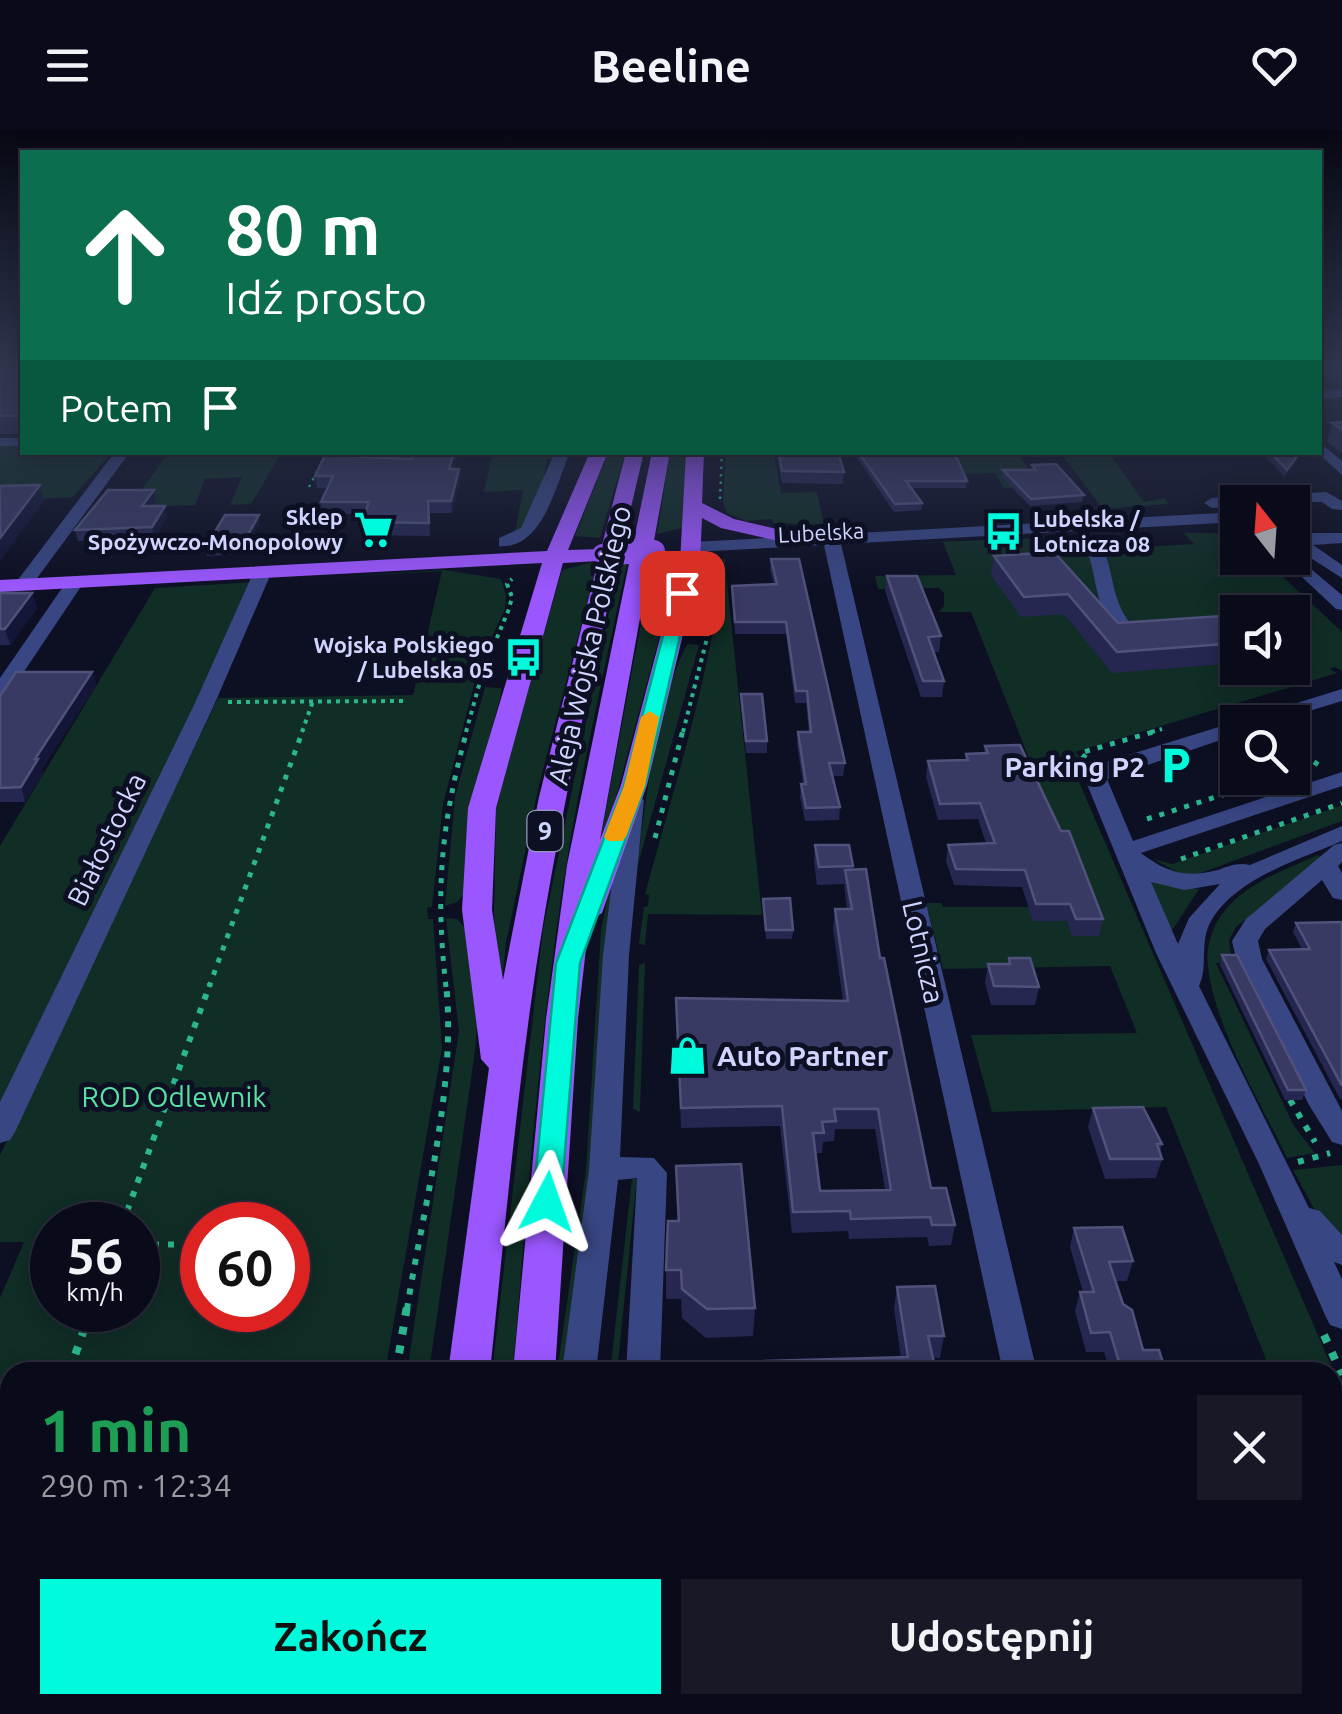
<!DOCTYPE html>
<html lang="pl">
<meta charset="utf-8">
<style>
body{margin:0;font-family:Ubuntu,sans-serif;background:#181927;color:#f1f3f6;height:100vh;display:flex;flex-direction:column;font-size:38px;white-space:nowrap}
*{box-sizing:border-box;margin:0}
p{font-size:32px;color:#999ba2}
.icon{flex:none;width:55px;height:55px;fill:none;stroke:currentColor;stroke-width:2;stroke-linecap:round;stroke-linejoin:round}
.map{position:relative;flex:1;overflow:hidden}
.drawer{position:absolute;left:0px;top:1232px;width:1342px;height:352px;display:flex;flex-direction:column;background:#0a0b1a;border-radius:30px 30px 0 0;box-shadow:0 5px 25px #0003,0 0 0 2px #2a2b39}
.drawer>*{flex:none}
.hud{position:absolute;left:20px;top:20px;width:1302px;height:305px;border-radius:0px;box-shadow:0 5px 25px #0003,0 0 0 2px #2a2b39;background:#0b6e4f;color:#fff;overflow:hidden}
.needle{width:65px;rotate:343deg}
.tools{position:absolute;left:1220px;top:355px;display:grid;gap:20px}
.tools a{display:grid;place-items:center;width:90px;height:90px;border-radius:0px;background:#0a0b1a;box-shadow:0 5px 25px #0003,0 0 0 2px #2a2b39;font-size:50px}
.speed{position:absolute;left:30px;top:1072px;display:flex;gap:20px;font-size:50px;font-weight:700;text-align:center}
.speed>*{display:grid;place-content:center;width:130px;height:130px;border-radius:50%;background:#0a0b1a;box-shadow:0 5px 25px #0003,0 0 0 2px #2a2b39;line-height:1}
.speed small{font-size:25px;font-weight:400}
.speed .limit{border:15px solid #d22;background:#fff;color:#111}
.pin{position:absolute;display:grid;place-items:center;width:85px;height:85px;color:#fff;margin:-42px;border-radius:20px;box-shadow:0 5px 15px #0006}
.me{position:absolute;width:110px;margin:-55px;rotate:4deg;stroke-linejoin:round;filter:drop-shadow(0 0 8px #0008)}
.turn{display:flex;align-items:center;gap:35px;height:210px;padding:0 40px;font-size:45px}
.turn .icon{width:130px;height:130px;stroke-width:2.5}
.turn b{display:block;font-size:70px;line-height:85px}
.then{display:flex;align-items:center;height:95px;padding:0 40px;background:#0003;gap:20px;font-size:38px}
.round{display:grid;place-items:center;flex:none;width:105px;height:105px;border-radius:0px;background:#181927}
.summary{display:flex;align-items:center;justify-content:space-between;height:170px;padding:0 40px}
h1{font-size:60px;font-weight:700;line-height:75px;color:#1e9e55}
.cta{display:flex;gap:20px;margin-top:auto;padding:20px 40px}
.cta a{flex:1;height:115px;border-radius:0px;background:#00fbdc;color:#111;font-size:40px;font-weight:700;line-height:115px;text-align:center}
.cta a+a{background:#181927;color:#f1f3f6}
header{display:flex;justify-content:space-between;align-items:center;height:130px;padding:0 40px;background:#0a0b1a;font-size:45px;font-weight:700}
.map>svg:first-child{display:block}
.green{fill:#102d26;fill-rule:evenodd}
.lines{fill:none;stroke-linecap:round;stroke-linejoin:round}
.stream{stroke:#092a41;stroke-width:11}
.path-far4{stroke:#2cb68f;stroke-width:2.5;stroke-dasharray:2.5 5;stroke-linecap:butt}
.path-far3{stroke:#2cb68f;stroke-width:4;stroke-dasharray:4 5;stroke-linecap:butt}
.path-far2{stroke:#2cb68f;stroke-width:5;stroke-dasharray:5 8;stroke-linecap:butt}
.path-far1{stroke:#2cb68f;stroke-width:6;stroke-dasharray:6 9;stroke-linecap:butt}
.path{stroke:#2cb68f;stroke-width:8;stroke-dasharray:8 11;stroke-linecap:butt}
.minor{fill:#384683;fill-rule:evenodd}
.major{fill:#9b57ff;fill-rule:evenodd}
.major-bridge{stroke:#9b57ff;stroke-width:22}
.wall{fill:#262751;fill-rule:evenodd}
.shaded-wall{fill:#141637}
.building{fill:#383a64;stroke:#50527c;stroke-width:2.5;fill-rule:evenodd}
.route{fill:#00fbdc;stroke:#00a38f;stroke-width:2.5}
.slow{fill:#f59e0b}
.labels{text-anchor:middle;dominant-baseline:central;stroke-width:10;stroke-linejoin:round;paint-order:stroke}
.far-poi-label{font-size:22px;font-weight:bold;fill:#d0d5ff;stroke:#0d0f23;text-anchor:end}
.far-street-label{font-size:22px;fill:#d0d5ff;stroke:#0d0f23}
.shield{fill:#0d0f23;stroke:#969abd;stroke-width:2.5}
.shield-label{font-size:25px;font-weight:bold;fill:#d0d5ff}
.street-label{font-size:28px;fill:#d0d5ff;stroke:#0d0f23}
.poi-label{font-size:28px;font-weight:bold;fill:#d0d5ff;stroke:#0d0f23;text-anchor:end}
.park-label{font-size:28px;fill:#59e1a1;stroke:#0d0f23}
</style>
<header><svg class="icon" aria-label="menu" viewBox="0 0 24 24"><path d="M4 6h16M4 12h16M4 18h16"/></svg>Beeline<svg class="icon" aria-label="heart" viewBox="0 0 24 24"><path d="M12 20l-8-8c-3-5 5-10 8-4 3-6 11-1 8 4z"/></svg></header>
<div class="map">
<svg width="1342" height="1584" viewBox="0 0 1342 1584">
<rect width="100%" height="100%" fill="#0d0f23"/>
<g class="green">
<path d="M22 314V322L111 323 73 367 0 371V315Z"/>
<path d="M609 322 625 323 600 408 575 406Z"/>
<path d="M936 322 1016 323 1038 350 1033 357 1004 358 995 343 960 344Z"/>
<path d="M168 323H281L251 374 230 375 242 347 205 349 195 375 152 376 155 371H134Z"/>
<path d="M493 323H560L555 329H547C544 352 536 390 515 403L523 360 484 362Z"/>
<path d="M670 323H686L685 397 657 404Z"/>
<path d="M726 323H774L781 363 817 362 824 395 774 393 772 389 746 391 727 383 723 373Z"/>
<path d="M1061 323H1109L1144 372 1165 368 1168 374 1103 379Z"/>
<path d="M1184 403H1215L1237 409 1238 428H1263L1342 502V541L1335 537 1330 539 1337 543 1075 622 1084 631 1076 645 1342 1261V1420L1333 1397 1332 1242H1271L1166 977 992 982 971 905 1137 903 1110 836 943 839 926 773H941L943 777H1029L1033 791H1067L1073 806 1099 805 971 482H939L944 476V463L939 458 878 459 875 446 956 445 943 412 906 413 1068 407 1066 410 1076 421 1194 414ZM1238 482H1292V538H1238Z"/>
<path d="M724 424 762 785 648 784 645 815 639 814 644 777 648 776 649 765 645 764C675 653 713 539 724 424Z"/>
<path d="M653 428 679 435 606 704 600 712Z"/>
<path d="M620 430H628C601 553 573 678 556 803 536 949 525 1096 513 1242H492L543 799Z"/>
<path d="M593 432 590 445 594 446 539 655 506 813 502 851 496 829 494 782 496 680 501 654 562 440Z"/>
<path d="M444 440 501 449 506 465 505 479 480 532 443 674 432 777 427 778 428 789H433L442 918 385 1242H10V1575L323 1577 151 1579 149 1584H0V1168L24 1112H0V1025L218 568 413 565 442 441 337 447ZM52 1095H138V1180H52ZM202 1095H288V1180H202Z"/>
<path d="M255 452 0 974V716L155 458Z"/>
<path d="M687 514 699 515 637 738C646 668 655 578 687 514Z"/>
<path d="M485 557 501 558V565L471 675 465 763 457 772 445 776 455 667Z"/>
<path d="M1342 675V691L1195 745H1182L1153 729 1172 734Z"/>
<path d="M1318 725 1323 729 1236 797 1229 810 1232 832 1216 833 1294 996 1315 1023 1287 1028C1260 971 1215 899 1208 836 1205 817 1213 794 1226 779 1248 752 1287 739 1318 725Z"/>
<path d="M612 744 591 1035 563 1242H557L586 1040 601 800Z"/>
<path d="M1146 749 1199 759 1173 799H1169Z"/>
<path d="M446 788 457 789 465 798 477 896 475 921 429 1242H407L459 901Z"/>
<path d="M645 833 640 982 633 979 639 835Z"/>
<path d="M1342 1035V1109L1316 1082 1293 1040Z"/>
<path d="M637 1048 617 1242H610L632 1049Z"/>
<path d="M1333 1493H1342V1584H1265L1262 1575H1332Z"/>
<path d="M606 1575H932L933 1584H598Z"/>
</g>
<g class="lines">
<path class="stream" d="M0 1500 10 1498"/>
<g class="path-far4">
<path d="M309 357 319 338"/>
<path d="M720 369 722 322"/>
</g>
<g class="path-far3">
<path d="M228 572 407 571"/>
<path d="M302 602 313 571"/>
<path d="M466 602 483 541 509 479 512 467 507 454 512 449"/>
<path d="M683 602 706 512 719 432"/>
<path d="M1151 602 1162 599"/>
</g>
<g class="path-far2">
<path d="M1292 618 1322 637"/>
<path d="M1086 628 1080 623 1160 600"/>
<path d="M1147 689 1269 650"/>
<path d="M655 708 683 600"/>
<path d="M1181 729 1342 673"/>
<path d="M209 857 303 600"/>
<path d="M446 857C435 760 441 694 467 600"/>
</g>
<g class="path-far1">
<path d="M1290 970 1315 1012"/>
<path d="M1298 1032 1330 1023"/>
<path d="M122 1095 210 854"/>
<path d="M138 1115 202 1114"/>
<path d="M407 1179C423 1078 457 955 446 854"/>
</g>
<g class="path">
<path d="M1324 1205 1342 1245"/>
<path d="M69 1242 91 1180"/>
<path d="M396 1242 407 1176"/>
<path d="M0 1431 10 1404"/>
<path d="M339 1584 341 1575"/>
</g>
<g class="minor">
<path d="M1342 259V267L1320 269V261Z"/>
<rect x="0" y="308" width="22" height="8"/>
<path d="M1320 313 1342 331V345L1317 322Z"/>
<path d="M115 322H130L29 459H17V451Z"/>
<path d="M555 322H570C556 354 543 420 499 416V408L521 398Z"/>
<path d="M1326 362 1342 371V380L1332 379 1322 372H1238V376L1212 378 1204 373 1212 368Z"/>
<path d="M1238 382V392L841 414 1037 1242H1003L824 415 693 422 685 417 693 412 824 405 833 397 841 404Z"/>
<path d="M1292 403H1342V413L1313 415 1342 435V448L1292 416Z"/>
<path d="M1090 405 1096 406C1117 438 1107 464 1132 496L1130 500H1116C1091 473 1099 440 1082 410Z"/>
<path d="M1292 423 1342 465V480L1336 479 1286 432 1284 428H1292Z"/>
<path d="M263 436 272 441 215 573 15 1002 10 1010 0 1013V972L195 573 254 441Z"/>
<path d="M75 447 84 452 7 567 0 569V548L69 448Z"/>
<path d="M1342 559V571L1273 592H1238V604L1107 649 1133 711 1342 642V656L1141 723C1167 743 1186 748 1218 740 1229 736 1238 732 1250 735L1342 696V711C1299 730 1232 749 1209 795 1200 815 1208 838 1199 856L1309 1078 1320 1081 1342 1105V1135L1334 1132 1342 1149V1199L1330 1195 1325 1185 1259 1034 1156 823 1084 647 1099 634ZM1151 752 1184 760 1220 754 1189 788 1178 814Z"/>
<path d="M633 663 644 670 629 825 620 1027 654 1028 667 1043 660 1242H626L637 1048 618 1050 596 1242H562L589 1040 603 825 622 670Z"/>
<path d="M1342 713V732L1338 736 1342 743V770L1333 768 1322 750 1265 799 1258 811 1262 829 1342 981V1015L1332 1012 1309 975 1236 829 1232 811 1246 789 1334 715Z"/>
<rect x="538" y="1575" width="42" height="9"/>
<path d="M1077 1575H1119L1121 1584H1079Z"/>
</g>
<g class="major">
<path d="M590 322H608L568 420 601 419 626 322H644C608 475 571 628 545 782 519 935 506 1089 490 1242H448L489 938 481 929 462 780 468 678 542 433 0 462V450L547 421ZM598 431 539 667 503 850 492 780 496 678 563 433Z"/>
<path d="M652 322H670L600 710 621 655 680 433 686 322H704L702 373 734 389 785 401 788 405 778 411 721 398 702 388 700 433 647 655 602 783 589 792 578 889 555 1242H513L546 889 567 735Z"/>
<path d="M405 1575H455L454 1584H404Z"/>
<rect x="482" y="1575" width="50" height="9"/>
</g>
<path class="major-bridge" d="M603 425 654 421"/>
</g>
<g class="wall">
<rect x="0" y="239" width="22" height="65"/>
<path d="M1320 239H1342V255L1320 241Z"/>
<path d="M1342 292V323L1327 312 1332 293Z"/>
<path d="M414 322H459L454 339H459L460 351 452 383H429L430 406 362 405 361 392 364 384H322L321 372 327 358H317L315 346 411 329Z"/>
<path d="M776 322H838L844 342 843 354 782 353Z"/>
<path d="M853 322H954L967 351 966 358H911L922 373 921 380 894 382Z"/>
<path d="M1261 322H1304L1285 347Z"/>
<path d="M1032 335 1084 365 1082 372 1030 376 1002 347 1003 340H1031Z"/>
<path d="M154 360 156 371 152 376 167 387 154 408 78 411 75 400Z"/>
<path d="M260 392 242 424 207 426 205 418Z"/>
<path d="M1054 422 1118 493 1238 486V533L1112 543 1064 484 1021 487 991 445 994 426Z"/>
<path d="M771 429 845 633 843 646H832L840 677 839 690 805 691 800 667 801 654H803L797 614 798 602H809L806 573H795L786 504H735L732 456 774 455 770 440Z"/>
<path d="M887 446 941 506 939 522H934L944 551 942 567H921L885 461Z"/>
<path d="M0 463H32L37 478 10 515H0Z"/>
<path d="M92 542 96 555 42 639 43 643 25 672H0V566Z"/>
<path d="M741 564 767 611V623H746L741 576Z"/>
<path d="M985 616 1103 789 1099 806H1072L1067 791H1033L1022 757 954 755 946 731 948 715 986 713 978 689 938 690 926 647 928 631 965 630 966 624 984 623Z"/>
<path d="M815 715 853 736 852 740 880 828 931 1058 955 1095 951 1115 929 1116 927 1107 849 1109 848 1101 792 1103 780 996 681 998 676 868 843 871 833 798 835 779H847L844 754 817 755 814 733ZM835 999H875L885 1060 820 1061 816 1023H822L823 1012 834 1011Z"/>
<path d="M763 769 793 800 792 809H766Z"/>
<path d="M1342 792V969H1340L1266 829 1269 820 1302 819 1293 802 1296 793Z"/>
<path d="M1222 825 1306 960 1302 970H1285L1220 835Z"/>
<path d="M1009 828 1039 857 1035 875H991L985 853 988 834H1008Z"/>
<path d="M1093 978 1162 1014 1160 1022 1162 1029 1156 1048 1105 1049 1088 997Z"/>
<path d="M676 1036 755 1178 753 1206 706 1208 682 1188 681 1169H666V1140L677 1091Z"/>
<path d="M1074 1098 1133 1131 1127 1151H1115L1123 1174 1143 1220 1166 1242H1110L1104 1222H1086L1075 1181 1080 1162H1083L1070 1117Z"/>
<path d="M897 1157 944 1206 940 1228H933L936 1242H765V1231L901 1228 894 1179Z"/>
<path d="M1332 1351 1342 1376V1483H1332Z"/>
<path d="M943 1575H1016L1018 1584H944Z"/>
<path d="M1173 1575H1261L1265 1584H1173L1171 1580Z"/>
</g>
<g class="shaded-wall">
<path d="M454 322H459L450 351 449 339Z"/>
<path d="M1300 322H1304L1285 347 1287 340Z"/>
<path d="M459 339 460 351 452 383 451 371Z"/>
<path d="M40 355 44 371 0 431V408Z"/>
<path d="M154 360 156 371 145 387 142 376Z"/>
<path d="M165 376 167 387 154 408 152 397Z"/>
<path d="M259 385 260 392 242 424 241 417Z"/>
<path d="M32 463 37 478 10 515 5 499Z"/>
<path d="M92 542 96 555 42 639 43 643 25 672 21 657 35 629Z"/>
</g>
<g class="building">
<rect x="0" y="239" width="22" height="47"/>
<path d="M1342 292V300L1332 293Z"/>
<path d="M414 322H454L449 339H459L451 371H428L429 393 361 392 369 372H321L333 346H315L325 325 411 329Z"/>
<path d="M779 322H838L844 342 782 341Z"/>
<path d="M858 322H954L967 351H906L922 373 895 374Z"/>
<path d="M1270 322H1300L1287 340Z"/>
<path d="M1056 334 1084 365 1031 369 1003 340H1036L1032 335Z"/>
<path d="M40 355 0 408V356Z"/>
<path d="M108 360H154L142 376H165L152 397 75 400Z"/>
<path d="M225 385H259L241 417 205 418Z"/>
<path d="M1054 422 1118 493 1236 485 1238 513 1117 522 1068 464 1024 467 994 426Z"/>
<path d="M771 429H799L845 633H829L840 677 806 678 801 654H806L798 602H811L807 561H796L786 492H735L732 456 777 454Z"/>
<path d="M887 446H917L941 506 928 507 944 551H923Z"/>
<path d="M0 463H32L5 499H0Z"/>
<path d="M16 542H92L35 629H38L21 657 0 658V566Z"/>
<path d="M741 564H762L767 611H746Z"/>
<path d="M1020 615 1061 701H1069L1103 789H1076L1070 774H1036L1025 740 956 739 948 715 995 713 980 673 940 674 928 631 968 630 966 624 988 623 985 616Z"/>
<path d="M815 715H849L853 736 819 737Z"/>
<path d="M866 739 880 828H884L931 1058H946L955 1095H932L930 1087 851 1089 850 1081 793 1082 782 976 681 978 676 868 848 871 835 779H852L845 740ZM834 979H878L891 1060 820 1061 813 1003H824L822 992 836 991Z"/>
<path d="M790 768 793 800H766L763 769Z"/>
<path d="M1342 792V956L1269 820 1310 819 1296 793Z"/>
<path d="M1222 825H1237L1306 960H1288Z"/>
<path d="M1009 828H1030L1039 857 994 856 988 834H1010Z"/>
<path d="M1143 977 1162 1014H1157L1162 1029H1110L1093 978Z"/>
<path d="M741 1034 755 1178 707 1179 682 1159 681 1140H666L668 1091H679L676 1036Z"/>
<path d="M1122 1097 1133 1131 1109 1132 1123 1174 1132 1180 1143 1220H1159L1166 1242H1122L1110 1202 1091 1203 1080 1162H1094L1074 1098Z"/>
<path d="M935 1156 944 1206H928L936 1242H766L765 1231 908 1227 897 1157Z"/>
<path d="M1332 1351 1342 1376V1455H1332Z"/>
<path d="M950 1575H1016L1018 1584H951Z"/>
<path d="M1184 1575H1261L1265 1584H1186Z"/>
</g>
<linearGradient id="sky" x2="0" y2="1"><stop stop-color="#070813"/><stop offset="0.52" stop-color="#2f3750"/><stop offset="1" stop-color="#2f3750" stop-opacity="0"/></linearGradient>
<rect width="1342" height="461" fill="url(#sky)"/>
<path class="route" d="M682 458 690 463 645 656 580 833 561 1072 557 1079 547 1082 537 1079 533 1072 556 833 624 656 674 463Z"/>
<path class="slow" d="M650 581 659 587 645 656 626 707 622 711H608L604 707 624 656 641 587Z"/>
<defs>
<symbol id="supermarket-bare" viewBox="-9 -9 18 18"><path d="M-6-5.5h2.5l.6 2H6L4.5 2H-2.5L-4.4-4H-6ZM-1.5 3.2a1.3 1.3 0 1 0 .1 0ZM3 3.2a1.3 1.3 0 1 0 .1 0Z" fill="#00fbdc" stroke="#0d0f23" stroke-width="2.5" paint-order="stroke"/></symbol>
<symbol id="bus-bare" viewBox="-9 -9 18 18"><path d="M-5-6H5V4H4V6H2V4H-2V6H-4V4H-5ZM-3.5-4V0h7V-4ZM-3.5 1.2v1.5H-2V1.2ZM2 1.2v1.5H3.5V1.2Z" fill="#00fbdc" stroke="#0d0f23" stroke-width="2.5" paint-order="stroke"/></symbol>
<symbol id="parking-bare" viewBox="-9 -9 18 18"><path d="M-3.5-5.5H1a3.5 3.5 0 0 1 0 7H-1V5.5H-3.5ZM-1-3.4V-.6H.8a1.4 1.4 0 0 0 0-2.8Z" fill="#00fbdc" stroke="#0d0f23" stroke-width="2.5" paint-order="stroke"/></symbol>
<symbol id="shop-bare" viewBox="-9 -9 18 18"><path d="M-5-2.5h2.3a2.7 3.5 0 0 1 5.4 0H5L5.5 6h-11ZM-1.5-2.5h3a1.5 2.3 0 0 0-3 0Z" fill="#00fbdc" stroke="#0d0f23" stroke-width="2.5" paint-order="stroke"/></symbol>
</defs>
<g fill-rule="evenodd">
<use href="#supermarket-bare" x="346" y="372" width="55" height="55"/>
<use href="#bus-bare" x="976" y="374" width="55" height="55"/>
<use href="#bus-bare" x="496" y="500" width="55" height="55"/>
<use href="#parking-bare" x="1148" y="608" width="55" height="55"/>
<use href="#shop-bare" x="660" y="898" width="55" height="55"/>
</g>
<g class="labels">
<g class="far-poi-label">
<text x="343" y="386">Sklep<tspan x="343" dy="25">Spożywczo-Monopolowy</tspan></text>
<text x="1033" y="388" text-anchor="start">Lubelska /<tspan x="1033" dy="25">Lotnicza 08</tspan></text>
<text x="494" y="514">Wojska Polskiego<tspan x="494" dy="25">/ Lubelska 05</tspan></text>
</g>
<g class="far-street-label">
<text transform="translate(821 402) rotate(-3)">Lubelska</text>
</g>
<rect class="shield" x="527.5" y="681" width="35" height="40" rx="8"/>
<g class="shield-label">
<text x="545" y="701">9</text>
</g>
<g class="street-label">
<text transform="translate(589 515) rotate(-77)">Aleja Wojska Polskiego</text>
<text transform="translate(106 709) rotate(-64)">Białostocka</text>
<text transform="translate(924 822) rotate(77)">Lotnicza</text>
</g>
<g class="poi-label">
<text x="1145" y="636">Parking P2</text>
<text x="717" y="925" text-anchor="start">Auto Partner</text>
</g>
<g class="park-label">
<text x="174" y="966">ROD Odlewnik</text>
</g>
</g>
</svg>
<div class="tools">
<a><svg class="needle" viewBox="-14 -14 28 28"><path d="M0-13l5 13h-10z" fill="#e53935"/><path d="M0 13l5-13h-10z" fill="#999ba2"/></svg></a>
<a><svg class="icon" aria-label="sound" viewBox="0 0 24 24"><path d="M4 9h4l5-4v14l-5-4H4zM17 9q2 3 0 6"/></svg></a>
<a><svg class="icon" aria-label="search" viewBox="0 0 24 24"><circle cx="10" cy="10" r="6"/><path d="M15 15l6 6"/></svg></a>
</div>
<div class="speed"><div>56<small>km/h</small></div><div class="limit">60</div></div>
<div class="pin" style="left:682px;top:463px;background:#d93025"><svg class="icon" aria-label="arrive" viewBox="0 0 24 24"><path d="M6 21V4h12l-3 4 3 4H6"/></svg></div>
<svg class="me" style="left:547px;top:1072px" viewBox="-20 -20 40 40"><path d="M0-17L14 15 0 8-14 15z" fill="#00fbdc" stroke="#fff" stroke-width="4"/></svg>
<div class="hud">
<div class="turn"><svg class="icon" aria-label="ahead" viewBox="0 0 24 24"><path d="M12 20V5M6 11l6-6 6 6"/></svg><div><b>80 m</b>Idź prosto</div></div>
<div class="then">Potem<svg class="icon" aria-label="arrive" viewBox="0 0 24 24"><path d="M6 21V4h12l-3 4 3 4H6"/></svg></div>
</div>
<section class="drawer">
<div class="summary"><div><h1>1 min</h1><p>290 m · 12:34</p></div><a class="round"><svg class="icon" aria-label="close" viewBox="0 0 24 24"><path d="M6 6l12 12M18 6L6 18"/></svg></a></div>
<div class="cta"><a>Zakończ</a><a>Udostępnij</a></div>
</section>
</div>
